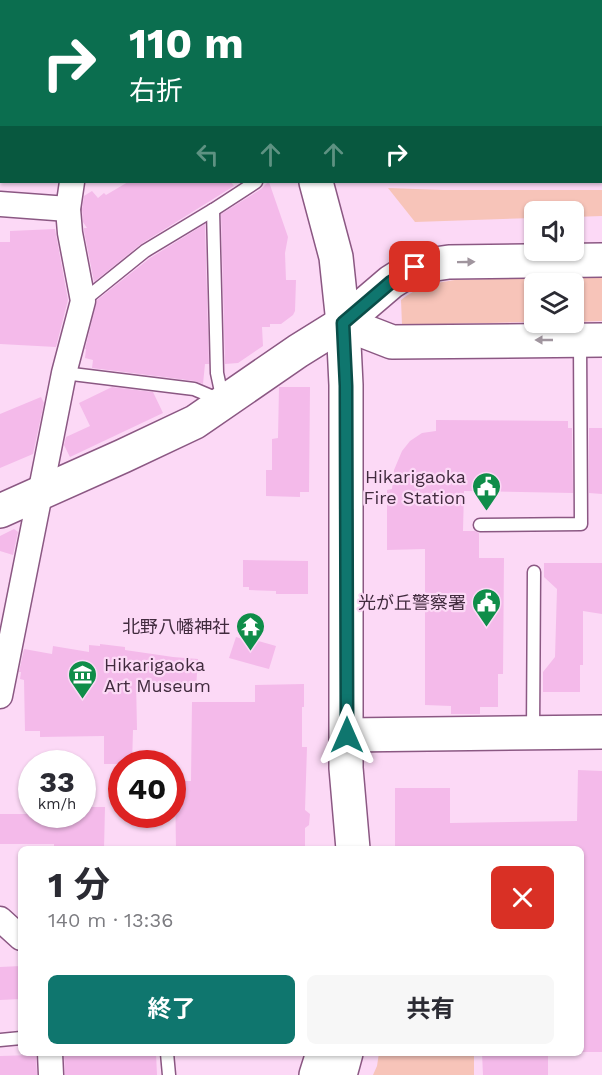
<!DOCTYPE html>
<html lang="ja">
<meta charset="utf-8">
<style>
body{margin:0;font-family:"Work Sans","Noto Sans JP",sans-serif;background:#f7f7f7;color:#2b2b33;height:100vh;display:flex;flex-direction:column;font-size:22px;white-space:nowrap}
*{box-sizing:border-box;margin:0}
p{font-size:20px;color:#7c7c81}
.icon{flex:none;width:33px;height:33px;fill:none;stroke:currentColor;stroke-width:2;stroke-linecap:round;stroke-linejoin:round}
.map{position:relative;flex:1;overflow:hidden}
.drawer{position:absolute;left:18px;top:846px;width:566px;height:210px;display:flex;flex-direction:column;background:#fff;border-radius:9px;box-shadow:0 2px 4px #0004}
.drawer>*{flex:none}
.top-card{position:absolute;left:0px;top:0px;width:603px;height:183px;box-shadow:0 2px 4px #0004;background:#0b6e4f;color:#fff;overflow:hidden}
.fabs{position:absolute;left:524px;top:201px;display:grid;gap:12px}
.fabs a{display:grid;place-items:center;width:60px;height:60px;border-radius:9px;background:#fff;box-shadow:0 2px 4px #0004;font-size:30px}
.speed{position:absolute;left:18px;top:750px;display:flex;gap:12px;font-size:30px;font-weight:700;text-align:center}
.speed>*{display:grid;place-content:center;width:78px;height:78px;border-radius:50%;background:#fff;box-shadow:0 2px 4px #0004;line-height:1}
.speed small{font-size:15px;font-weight:400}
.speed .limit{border:9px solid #d22;background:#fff;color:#111}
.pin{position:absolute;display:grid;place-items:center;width:51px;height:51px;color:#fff;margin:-26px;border-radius:12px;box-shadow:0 3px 9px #0006}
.me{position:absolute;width:66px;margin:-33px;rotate:0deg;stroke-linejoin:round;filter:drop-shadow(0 0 4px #0008)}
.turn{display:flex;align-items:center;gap:21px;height:126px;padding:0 30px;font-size:27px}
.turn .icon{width:78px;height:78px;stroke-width:2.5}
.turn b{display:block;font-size:42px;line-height:51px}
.lanes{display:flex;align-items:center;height:57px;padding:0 30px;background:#0003;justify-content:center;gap:30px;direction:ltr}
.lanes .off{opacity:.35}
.round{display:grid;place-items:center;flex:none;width:63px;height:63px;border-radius:9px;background:#f7f7f7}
.overview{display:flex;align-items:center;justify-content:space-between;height:102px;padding:0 30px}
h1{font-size:36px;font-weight:700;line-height:45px}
.button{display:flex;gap:12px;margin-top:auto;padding:12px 30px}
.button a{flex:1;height:69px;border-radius:9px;background:#0f766e;color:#fff;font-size:24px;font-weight:700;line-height:69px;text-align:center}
.button a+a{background:#f7f7f7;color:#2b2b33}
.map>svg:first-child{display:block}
.green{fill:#f7c4b9}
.building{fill:#f4baea}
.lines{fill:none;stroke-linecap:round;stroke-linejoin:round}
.lane-casing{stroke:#8b5883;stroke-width:15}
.street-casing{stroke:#8b5883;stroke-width:27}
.secondary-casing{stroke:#8b5883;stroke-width:36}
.lane{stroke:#fff;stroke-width:12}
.street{stroke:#fff;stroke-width:24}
.secondary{stroke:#fff;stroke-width:33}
.oneway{fill:#a0959e}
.route-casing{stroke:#0a4d48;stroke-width:15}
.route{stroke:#0f766e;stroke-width:10}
.labels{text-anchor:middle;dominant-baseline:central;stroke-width:4.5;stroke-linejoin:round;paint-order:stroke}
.poi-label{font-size:18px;fill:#412b3e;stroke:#fcd9f6;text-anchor:end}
</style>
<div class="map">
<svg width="602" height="1075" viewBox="0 0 602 1075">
<rect width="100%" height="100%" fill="#fcd9f6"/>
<g class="green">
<path d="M388 188 443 190H602V216L573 217V212H534V218L415 222Z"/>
<path d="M602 276V321L573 322V284H534V322L402 325 401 300C419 286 433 283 455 280Z"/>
<path d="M379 1053H474V1075H373L377 1066Z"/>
</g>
<g class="building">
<path d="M128 182H231L234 186 141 244 94 282 84 231V228H87L83 222 82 209 84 196 92 191 98 198 104 193 106 195Z"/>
<path d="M268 182H269L288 237 285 253 286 280H296L295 311 293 315 281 324H270V327H262L263 346 238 363 225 364 221 214 261 189Z"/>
<path d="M205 224 209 364H205L203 384 195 381 92 368 93 360 85 358 86 349H85L97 300 150 258Z"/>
<path d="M55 229 68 300 56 347 0 344V242H10V231Z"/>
<path d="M112 387 153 392 163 413 70 457 64 445 66 437 90 426 79 403Z"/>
<path d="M279 387H310L309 492H300V497L266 496V470H272V439L278 438Z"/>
<path d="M41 397 44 403 33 454 0 468V414Z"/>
<path d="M436 420 568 421V428H572L573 493 464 491 463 531H475L479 533V558H504L503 674H498V707H480V714H451V706L425 705V549L387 550V490L392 489 394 470 402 451 410 441 422 433 436 431Z"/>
<path d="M589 428H602V494L589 493Z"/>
<path d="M14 529 18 532 13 555 0 551V536Z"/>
<path d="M243 560 308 561V594H276V591L249 590V587H243Z"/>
<path d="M544 563H602V614L583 611V665H580V692H543V672L555 657 557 589 544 577Z"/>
<path d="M236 637 243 639 244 637 276 646 269 669 229 658Z"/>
<path d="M100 644 125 647V650L173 657 198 659 196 688 136 679 137 730H133L132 764H104V736L40 737V731H25L24 680 20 679 21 672H19L24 649 52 654 53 646 89 652V645L100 646Z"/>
<path d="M304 684V707H302V747H307L305 810 310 814 309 825 305 828V849H176L175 781H191L192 702H255V685Z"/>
<path d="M578 770 602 771V1052H580V849H480V846H395V788H450V823L577 821Z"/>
<path d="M82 807H105L104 849H54V844H0V814H82Z"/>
<path d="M21 966V999L0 1000V967Z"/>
<path d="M74 1053H156L157 1075H65L64 1054Z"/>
<path d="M482 1053H548V1075H483Z"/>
<path d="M36 1055 37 1075H0V1056Z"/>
</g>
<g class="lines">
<defs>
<g id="lane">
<path d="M449 0V2"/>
<path d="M213 210 217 373 223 401"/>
<path d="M83 301 145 251 213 210 256 182"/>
<path d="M64 373 194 389 220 400"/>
<path d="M480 525 581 524 580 341"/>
<path d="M533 732 534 572"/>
<path d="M0 1040 21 1038"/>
<path d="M167 1053 169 1075"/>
</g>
<g id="street">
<path d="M128 2 129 0"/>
<path d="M0 55H2"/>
<path d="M0 204 68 209"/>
<path d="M0 696 64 373 83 301 70 233 68 209 72 182"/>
<path d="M0 919 21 938"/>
<path d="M50 1053 51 1075"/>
</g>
<g id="secondary">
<path d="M242 0 243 2"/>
<path d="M316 182 336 257 343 323 346 385V768L353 849"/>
<path d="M343 323 392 342 602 340"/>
<path d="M0 511 123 456 195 422 298 351 343 323 391 282 415 267 449 262 602 260"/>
<path d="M347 735 602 732"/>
<path d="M316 1075 323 1053"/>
<path d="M340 1075 346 1053"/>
</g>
</defs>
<use href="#lane" class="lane-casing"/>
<use href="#street" class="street-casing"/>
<use href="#secondary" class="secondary-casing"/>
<use href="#lane" class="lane"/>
<use href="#street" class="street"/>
<use href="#secondary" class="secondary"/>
</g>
<defs><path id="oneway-solid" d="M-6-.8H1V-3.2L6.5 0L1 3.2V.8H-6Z" transform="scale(1.5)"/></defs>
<g class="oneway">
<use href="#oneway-solid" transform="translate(466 262) rotate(-1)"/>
<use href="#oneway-solid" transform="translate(544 340) rotate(180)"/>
</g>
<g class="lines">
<defs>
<path id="route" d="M347 735 346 386 343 323 391 282 415 267"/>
</defs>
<use href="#route" class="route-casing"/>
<use href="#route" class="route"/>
</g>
<defs>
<symbol id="civic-pin" viewBox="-11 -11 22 30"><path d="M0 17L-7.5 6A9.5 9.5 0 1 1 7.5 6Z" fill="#0f8d49" stroke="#fcd9f6"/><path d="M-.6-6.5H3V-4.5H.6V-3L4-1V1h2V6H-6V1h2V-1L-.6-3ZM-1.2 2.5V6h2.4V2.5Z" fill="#fff"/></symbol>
<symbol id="temple-pin" viewBox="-11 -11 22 30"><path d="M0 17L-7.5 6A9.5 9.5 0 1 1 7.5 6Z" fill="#0f8d49" stroke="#fcd9f6"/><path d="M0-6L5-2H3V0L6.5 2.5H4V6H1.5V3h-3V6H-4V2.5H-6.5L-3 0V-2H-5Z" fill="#fff"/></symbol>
<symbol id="museum-pin" viewBox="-11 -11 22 30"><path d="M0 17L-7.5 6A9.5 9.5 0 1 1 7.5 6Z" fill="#0f8d49" stroke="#fcd9f6"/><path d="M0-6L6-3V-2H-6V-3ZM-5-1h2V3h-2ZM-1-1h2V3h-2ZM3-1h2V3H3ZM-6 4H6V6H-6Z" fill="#fff"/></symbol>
</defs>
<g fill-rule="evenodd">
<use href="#civic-pin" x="470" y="470" width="33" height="45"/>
<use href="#civic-pin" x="470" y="586" width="33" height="45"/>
<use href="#temple-pin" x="234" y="610" width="33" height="45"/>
<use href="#museum-pin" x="66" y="658" width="33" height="45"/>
</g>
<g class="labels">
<g class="poi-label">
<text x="466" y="476">Hikarigaoka<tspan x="466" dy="21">Fire Station</tspan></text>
<text x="466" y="602">光が丘警察署</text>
<text x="230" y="626">北野八幡神社</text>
<text x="104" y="664" text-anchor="start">Hikarigaoka<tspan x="104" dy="21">Art Museum</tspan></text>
</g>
</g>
</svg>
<div class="fabs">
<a><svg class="icon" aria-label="sound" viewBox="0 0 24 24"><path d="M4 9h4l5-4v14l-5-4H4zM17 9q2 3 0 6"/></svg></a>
<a><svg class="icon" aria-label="layers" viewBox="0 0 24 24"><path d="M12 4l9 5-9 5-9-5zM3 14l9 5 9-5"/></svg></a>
</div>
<div class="speed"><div>33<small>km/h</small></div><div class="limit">40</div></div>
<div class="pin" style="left:415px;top:267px;background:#d93025"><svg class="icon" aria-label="arrive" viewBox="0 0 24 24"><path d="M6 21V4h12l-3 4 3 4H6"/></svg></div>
<svg class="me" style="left:347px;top:735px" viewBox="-20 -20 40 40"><path d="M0-17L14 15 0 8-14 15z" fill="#0f766e" stroke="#fff" stroke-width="4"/></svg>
<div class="top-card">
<div class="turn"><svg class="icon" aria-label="right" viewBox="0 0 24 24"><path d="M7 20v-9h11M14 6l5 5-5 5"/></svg><div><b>110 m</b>右折</div></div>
<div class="lanes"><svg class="icon off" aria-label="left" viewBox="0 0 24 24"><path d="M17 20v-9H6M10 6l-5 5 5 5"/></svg><svg class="icon off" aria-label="ahead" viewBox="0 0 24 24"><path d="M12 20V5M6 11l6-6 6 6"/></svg><svg class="icon off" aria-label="ahead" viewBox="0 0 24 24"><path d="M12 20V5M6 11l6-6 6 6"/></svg><svg class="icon" aria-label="right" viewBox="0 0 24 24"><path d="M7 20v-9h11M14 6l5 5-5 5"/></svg></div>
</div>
<section class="drawer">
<div class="overview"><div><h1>1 分</h1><p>140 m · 13:36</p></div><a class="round" style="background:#d93025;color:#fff"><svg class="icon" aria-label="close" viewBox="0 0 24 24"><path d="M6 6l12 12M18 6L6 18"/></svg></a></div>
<div class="button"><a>終了</a><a>共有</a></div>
</section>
</div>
